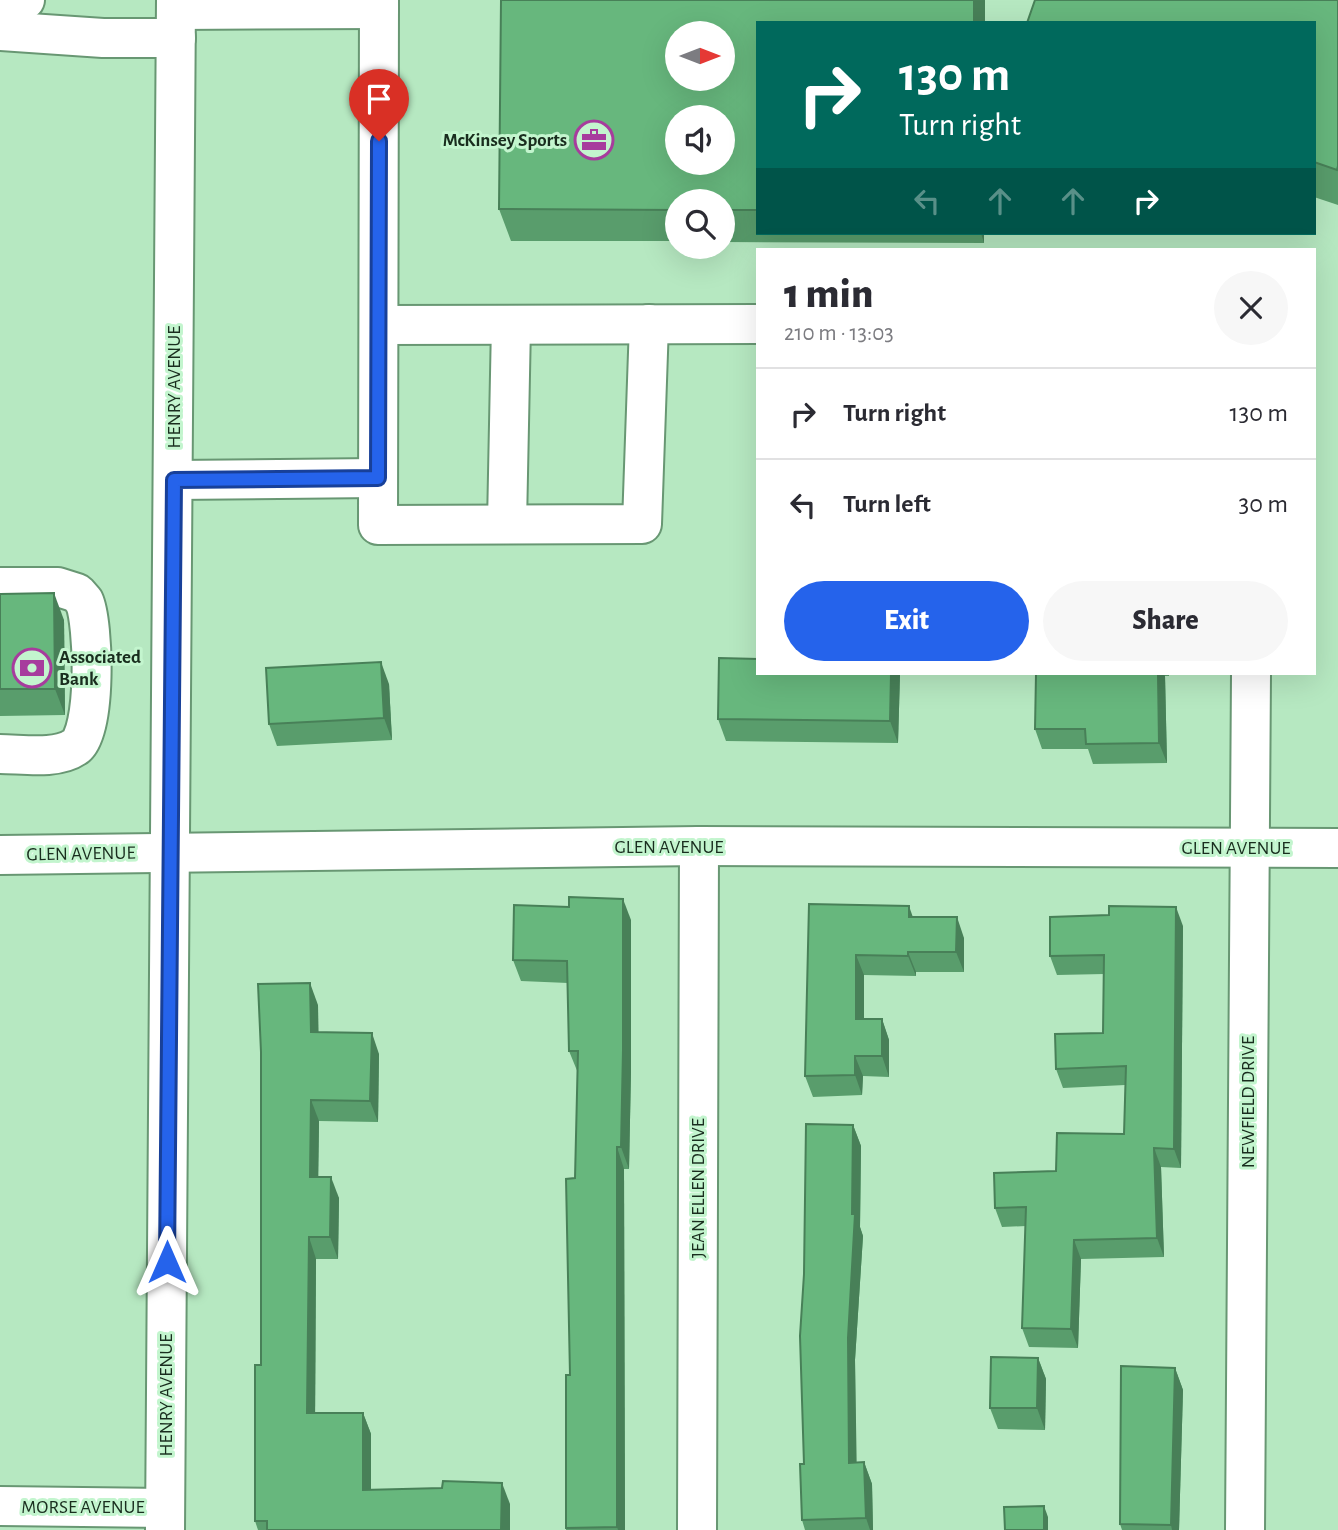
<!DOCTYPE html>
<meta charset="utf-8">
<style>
body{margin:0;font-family:"Alegreya Sans",sans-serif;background:#f7f7f7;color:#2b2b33;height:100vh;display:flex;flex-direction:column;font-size:26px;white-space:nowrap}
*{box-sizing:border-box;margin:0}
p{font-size:23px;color:#7c7c81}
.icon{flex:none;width:38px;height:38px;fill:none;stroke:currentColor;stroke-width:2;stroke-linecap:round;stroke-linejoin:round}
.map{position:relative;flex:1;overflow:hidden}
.panel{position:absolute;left:756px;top:248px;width:560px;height:427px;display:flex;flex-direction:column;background:#fff;border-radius:0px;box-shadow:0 7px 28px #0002}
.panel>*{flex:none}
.hud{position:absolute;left:756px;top:21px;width:560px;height:214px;border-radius:0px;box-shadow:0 7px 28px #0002;background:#00695c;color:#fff;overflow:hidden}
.needle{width:46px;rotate:90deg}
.tools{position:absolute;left:665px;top:21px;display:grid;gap:14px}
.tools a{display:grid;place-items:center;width:70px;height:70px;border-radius:50%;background:#fff;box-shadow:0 7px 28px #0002;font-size:35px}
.pin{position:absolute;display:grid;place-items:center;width:60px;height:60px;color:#fff;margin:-72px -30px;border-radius:50% 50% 50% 0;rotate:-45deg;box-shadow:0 0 7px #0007}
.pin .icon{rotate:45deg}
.me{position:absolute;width:77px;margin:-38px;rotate:0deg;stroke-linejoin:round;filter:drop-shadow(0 0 5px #0008)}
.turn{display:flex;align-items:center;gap:24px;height:147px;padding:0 28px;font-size:32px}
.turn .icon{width:91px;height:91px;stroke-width:2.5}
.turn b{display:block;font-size:49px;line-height:60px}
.lanes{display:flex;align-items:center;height:66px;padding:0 28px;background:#0003;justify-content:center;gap:35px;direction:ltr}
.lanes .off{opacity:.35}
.round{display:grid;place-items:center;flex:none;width:74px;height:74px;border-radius:37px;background:#f7f7f7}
.head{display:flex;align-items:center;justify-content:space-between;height:119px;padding:0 28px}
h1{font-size:42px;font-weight:800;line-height:52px}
.action{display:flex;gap:14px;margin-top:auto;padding:14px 28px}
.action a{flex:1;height:80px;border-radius:42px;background:#2563eb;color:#fff;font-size:28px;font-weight:800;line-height:80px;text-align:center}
.action a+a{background:#f7f7f7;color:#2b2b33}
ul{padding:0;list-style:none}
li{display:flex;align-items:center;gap:21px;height:91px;padding:0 28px;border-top:2px solid #e1e1e2}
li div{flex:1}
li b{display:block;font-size:26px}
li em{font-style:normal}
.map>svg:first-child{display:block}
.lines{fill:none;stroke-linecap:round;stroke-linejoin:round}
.minor-casing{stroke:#689773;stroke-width:42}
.minor{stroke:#fff;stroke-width:38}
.wall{fill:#599d6c}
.shaded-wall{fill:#488058}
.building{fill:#67b77d;stroke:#488058;stroke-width:2;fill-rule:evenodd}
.route-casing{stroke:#184099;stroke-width:18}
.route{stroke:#2563eb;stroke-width:12}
.labels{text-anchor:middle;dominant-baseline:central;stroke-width:6;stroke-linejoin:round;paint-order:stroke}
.poi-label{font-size:19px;font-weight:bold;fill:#192d1e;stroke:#c3f5ce;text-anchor:end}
.street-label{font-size:19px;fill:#192d1e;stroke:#c3f5ce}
</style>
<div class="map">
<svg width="1338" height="1530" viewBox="0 0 1338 1530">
<rect width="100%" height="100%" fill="#b6e8c1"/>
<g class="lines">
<defs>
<g id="minor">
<path d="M379 0 378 525 642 524 649 324"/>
<path d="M0 5 25 0"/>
<path d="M176 10 379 9"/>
<path d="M0 31 103 38H176"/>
<path d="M379 325 758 324"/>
<path d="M174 480 378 478"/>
<path d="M507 524 511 325"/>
<path d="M0 587H58L77 593 84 601C94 622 97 734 75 747 56 760 22 754 0 754"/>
<path d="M0 855 699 846 1338 848"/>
<path d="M0 1506 165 1508"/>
<path d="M165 1530 176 0"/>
<path d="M697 1530 699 846"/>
<path d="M1245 1530 1251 674"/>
</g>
</defs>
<use href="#minor" class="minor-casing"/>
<use href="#minor" class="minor"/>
</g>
<g class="wall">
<path d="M1338 0V205L1314 197V23Z"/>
<path d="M758 23V233H984V243L723 242V201H677V241H511L499 209Z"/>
<path d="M0 594 64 620 65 715 0 716Z"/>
<path d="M758 674H900L898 743 726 741 718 719Z"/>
<path d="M1036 674H1169V676H1165L1167 763 1093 764 1088 749H1042L1035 729Z"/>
<path d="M389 684 392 740 277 746 269 724Z"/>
<path d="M809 904 913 917 964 938V972H916V976L864 975V1019H882L889 1040V1077L863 1076 862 1095 813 1097 805 1076Z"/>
<path d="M631 920V1071L629 1169H624L625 1530H566L578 1073 569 1051 568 983 521 981 513 960Z"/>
<path d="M1183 926 1181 1168 1161 1167 1164 1257 1081 1259 1078 1348 1029 1347 1022 1328 1026 1226 1002 1227 995 1208 1056 1171 1124 1134 1125 1085 1063 1088 1056 1069 1103 1033 1104 974 1057 975 1050 956Z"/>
<path d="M318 1005V1032L379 1054 378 1122 319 1121 318 1177 339 1198 338 1259H316L315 1413H363L371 1434V1490L510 1504V1530H258L255 1521Z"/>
<path d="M853 1125 861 1146 860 1227 863 1236 855 1360 856 1462H864L872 1484 873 1530H805L802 1520 804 1464Z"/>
<path d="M1038 1358 1046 1379 1045 1430 998 1429 990 1408Z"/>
<path d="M1175 1368 1183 1390 1179 1530H1122L1120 1524Z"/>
</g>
<g class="shaded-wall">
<rect x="974" y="0" width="11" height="23"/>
<path d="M981 233H984V243Z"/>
<path d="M54 593 64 620 65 715 55 689Z"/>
<path d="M381 662 389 684 392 740 384 718Z"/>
<path d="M891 674H900L898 743 890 721Z"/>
<path d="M1158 674H1164L1165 676 1167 763 1159 743Z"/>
<path d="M623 899 631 920V1071L629 1169 621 1147Z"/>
<path d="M909 906 916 926 909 917Z"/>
<path d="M1176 907 1183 926 1181 1168 1174 1149Z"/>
<path d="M957 917 964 938V972L956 952Z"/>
<path d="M908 952 916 972V976L908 956Z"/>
<path d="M856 955 864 975V1039L856 1019Z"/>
<path d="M310 983 318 1005 319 1053 311 1032Z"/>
<path d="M882 1019 889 1040V1077L882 1056Z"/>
<path d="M372 1033 379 1054 378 1122 370 1101Z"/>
<path d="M855 1056 863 1076 862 1095 855 1075Z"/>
<path d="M311 1100 319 1121 318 1198 310 1177Z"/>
<path d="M853 1125 861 1146 860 1227 863 1236 855 1360 857 1484 849 1463 848 1338 852 1214Z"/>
<path d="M617 1147 624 1169 625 1530H618L617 1527Z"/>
<path d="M1154 1148 1161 1167 1164 1257 1157 1238Z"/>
<path d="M331 1177 339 1198 338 1259 330 1237Z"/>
<path d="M309 1237 316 1259 315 1434 307 1413Z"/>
<path d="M1074 1240 1081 1259 1078 1348 1071 1329Z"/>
<path d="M1038 1358 1046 1379 1045 1430 1037 1408Z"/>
<path d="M1175 1368 1183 1390 1179 1530H1172L1171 1525Z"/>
<path d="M363 1413 371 1434V1511L363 1490Z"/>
<path d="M864 1462 872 1484 873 1530H870L866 1518Z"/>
<path d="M502 1483 510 1504V1530H501Z"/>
<path d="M1044 1506 1048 1517V1530H1044Z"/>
</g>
<g class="building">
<path d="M501 0H974V23H758V210H723V201H677V210L499 209ZM677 33H723V79H677ZM677 117H723V163H677Z"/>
<path d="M1035 0H1338V166L1337 170 1314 162V23H1027Z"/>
<path d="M54 593 55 689H0V594Z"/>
<path d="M719 658 758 659V674H891L890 721 718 719Z"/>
<path d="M381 662 384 718 269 724 266 668Z"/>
<path d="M1036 674H1158L1159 743 1086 744 1085 729H1035Z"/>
<path d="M569 897 623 899V1050L621 1147H617V1527L566 1528V1375H570L566 1179 575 1178 578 1051H569L567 961 513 960 514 905 569 907Z"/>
<path d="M809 904 909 906V917H957L956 952H908V956L856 955V1019H882V1056H855V1075L805 1076Z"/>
<path d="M1109 906 1176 907 1174 1149 1154 1148 1157 1238 1074 1240 1071 1329 1022 1328 1026 1207 995 1208 994 1173 1056 1171 1057 1133 1124 1134 1126 1066 1056 1069 1055 1034 1103 1033 1104 955 1050 956V917L1109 915Z"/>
<path d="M310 983 311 1032 372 1033 370 1101 311 1100 310 1177H331L330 1237H309L307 1413H363V1490L442 1488 443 1481 502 1483 501 1530H267V1521H255V1365H261V1052L258 984Z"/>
<path d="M806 1124 853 1125 852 1214H855L848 1338 849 1463 864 1462 866 1518 802 1520 800 1464H804L800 1336 804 1274Z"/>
<path d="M991 1357 1038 1358 1037 1408H990Z"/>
<path d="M1121 1366 1175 1368 1171 1525 1120 1524Z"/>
<path d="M1044 1506V1530H1005L1004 1507Z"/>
</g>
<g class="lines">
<defs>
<path id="route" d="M167 1262 174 480 378 478 379 141"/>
</defs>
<use href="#route" class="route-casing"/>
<use href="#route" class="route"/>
</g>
<defs>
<symbol id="office-ring" viewBox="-11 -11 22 22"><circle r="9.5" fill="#c3f5ce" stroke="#a73c9d" stroke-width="1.5"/><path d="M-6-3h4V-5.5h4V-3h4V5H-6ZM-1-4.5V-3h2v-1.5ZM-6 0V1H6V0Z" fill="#a73c9d"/></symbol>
<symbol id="bank-ring" viewBox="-11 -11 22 22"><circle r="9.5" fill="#c3f5ce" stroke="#a73c9d" stroke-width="1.5"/><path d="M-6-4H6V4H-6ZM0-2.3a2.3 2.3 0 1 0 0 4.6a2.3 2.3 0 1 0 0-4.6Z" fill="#a73c9d"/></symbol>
</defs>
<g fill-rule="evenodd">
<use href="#office-ring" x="572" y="118" width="44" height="44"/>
<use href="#bank-ring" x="10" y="646" width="44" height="44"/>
</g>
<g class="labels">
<g class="poi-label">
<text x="567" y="140">McKinsey Sports</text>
<text x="59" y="657" text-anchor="start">Associated<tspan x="59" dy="22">Bank</tspan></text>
</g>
<g class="street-label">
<text transform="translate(174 387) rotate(-90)">HENRY AVENUE</text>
<text x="669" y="847">GLEN AVENUE</text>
<text x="1236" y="848">GLEN AVENUE</text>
<text transform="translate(81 854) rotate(-1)">GLEN AVENUE</text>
<text transform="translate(1248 1102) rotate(-90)">NEWFIELD DRIVE</text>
<text transform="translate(698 1188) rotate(-90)">JEAN ELLEN DRIVE</text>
<text transform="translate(166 1395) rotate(-90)">HENRY AVENUE</text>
<text x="83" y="1507">MORSE AVENUE</text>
</g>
</g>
</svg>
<div class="tools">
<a><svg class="needle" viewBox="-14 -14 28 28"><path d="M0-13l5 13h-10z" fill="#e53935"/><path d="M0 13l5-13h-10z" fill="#7c7c81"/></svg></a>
<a><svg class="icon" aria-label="sound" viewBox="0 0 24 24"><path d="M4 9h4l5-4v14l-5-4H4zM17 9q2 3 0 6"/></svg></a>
<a><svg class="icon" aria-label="search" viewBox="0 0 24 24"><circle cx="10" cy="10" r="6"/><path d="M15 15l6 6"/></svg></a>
</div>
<div class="pin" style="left:379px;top:141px;background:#d93025"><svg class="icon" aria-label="arrive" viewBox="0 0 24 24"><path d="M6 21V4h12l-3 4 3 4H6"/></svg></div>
<svg class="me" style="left:167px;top:1262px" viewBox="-20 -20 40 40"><path d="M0-17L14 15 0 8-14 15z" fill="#2563eb" stroke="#fff" stroke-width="4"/></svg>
<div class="hud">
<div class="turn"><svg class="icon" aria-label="right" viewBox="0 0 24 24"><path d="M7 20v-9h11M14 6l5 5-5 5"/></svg><div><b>130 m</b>Turn right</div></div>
<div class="lanes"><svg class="icon off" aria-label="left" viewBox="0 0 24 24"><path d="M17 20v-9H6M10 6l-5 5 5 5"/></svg><svg class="icon off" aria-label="ahead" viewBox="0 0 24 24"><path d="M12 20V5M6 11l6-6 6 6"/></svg><svg class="icon off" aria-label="ahead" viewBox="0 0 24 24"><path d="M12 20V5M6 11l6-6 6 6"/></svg><svg class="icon" aria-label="right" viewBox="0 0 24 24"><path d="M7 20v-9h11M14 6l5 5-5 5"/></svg></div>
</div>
<section class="panel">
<div class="head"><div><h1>1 min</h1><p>210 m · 13:03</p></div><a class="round"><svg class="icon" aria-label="close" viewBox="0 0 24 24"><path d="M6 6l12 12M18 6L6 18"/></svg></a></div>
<ul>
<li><svg class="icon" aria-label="right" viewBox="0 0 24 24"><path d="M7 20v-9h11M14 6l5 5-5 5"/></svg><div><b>Turn right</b></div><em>130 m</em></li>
<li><svg class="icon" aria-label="left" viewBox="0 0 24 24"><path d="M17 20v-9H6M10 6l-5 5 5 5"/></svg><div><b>Turn left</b></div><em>30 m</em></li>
</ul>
<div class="action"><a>Exit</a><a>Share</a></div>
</section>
</div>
